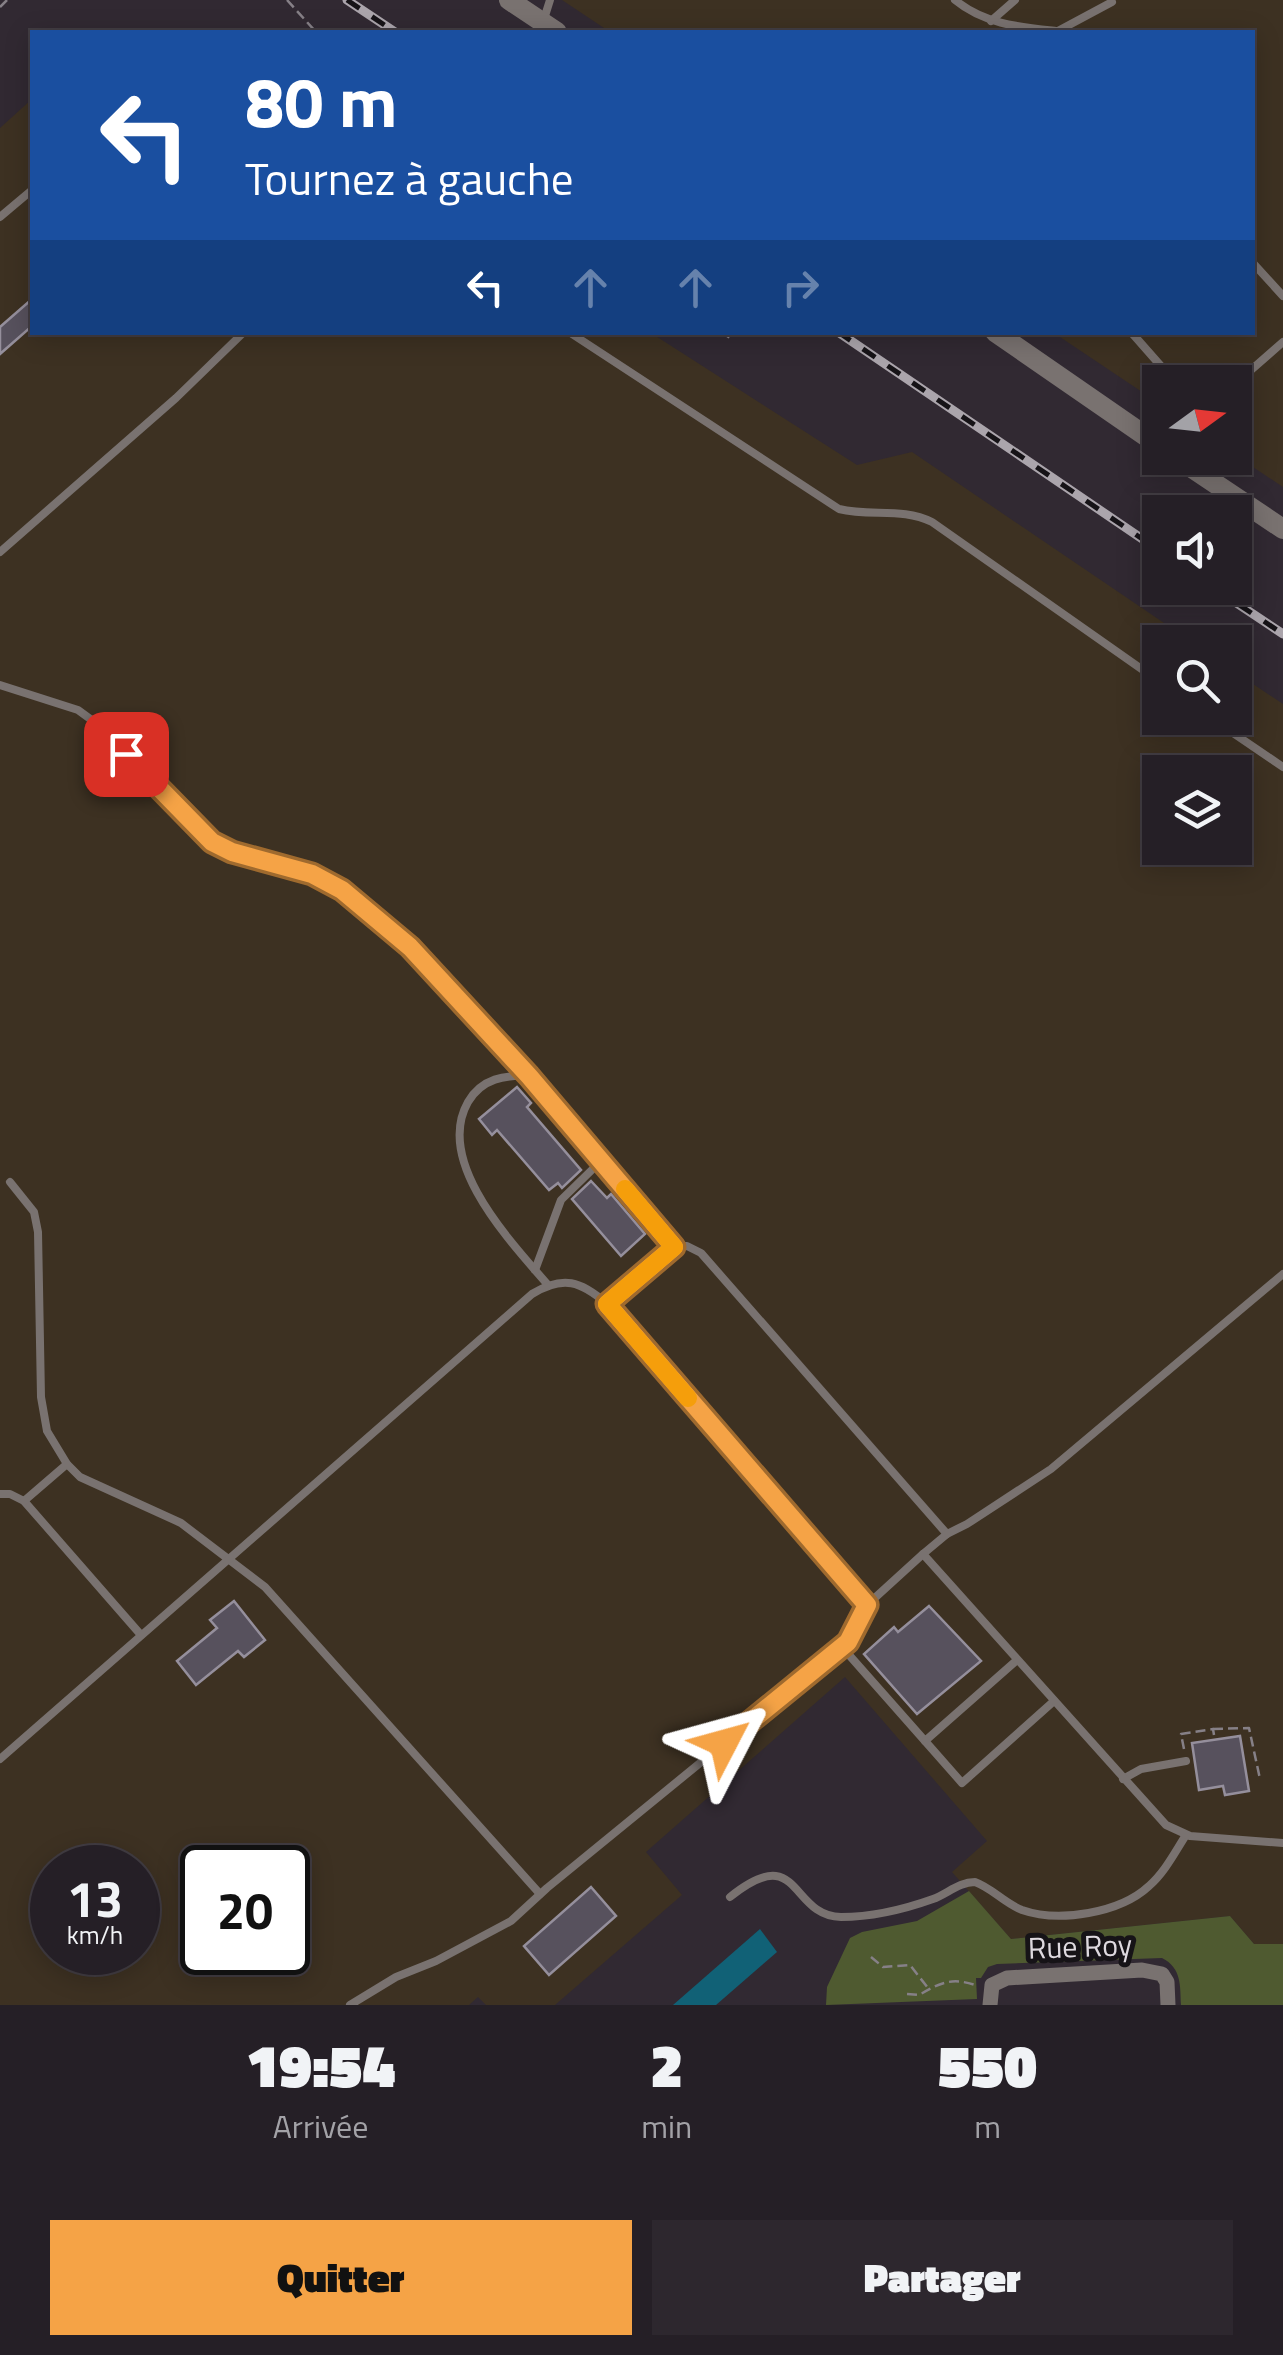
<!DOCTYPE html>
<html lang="fr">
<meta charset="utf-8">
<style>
body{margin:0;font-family:"Titillium Web",sans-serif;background:#2d272e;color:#f1f3f6;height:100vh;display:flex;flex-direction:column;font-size:38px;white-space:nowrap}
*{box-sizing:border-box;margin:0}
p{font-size:32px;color:#a3a2a7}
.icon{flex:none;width:55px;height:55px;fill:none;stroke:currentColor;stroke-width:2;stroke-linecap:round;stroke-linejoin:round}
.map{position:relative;height:2005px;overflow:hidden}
.drawer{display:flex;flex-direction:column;background:#251f26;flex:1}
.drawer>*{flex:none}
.hud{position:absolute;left:30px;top:30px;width:1225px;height:305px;border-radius:0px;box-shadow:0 5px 25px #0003,0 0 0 2px #423d43;background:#1a4fa0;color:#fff;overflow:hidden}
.needle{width:65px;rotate:75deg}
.buttons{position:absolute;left:1142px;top:365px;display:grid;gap:20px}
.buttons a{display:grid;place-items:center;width:110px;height:110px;border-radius:0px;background:#251f26;box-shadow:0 5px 25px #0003,0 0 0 2px #423d43;font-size:50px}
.speed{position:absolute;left:30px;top:1845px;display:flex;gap:20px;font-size:50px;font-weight:700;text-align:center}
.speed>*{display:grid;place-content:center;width:130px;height:130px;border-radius:50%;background:#251f26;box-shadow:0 5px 25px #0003,0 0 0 2px #423d43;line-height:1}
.speed small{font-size:25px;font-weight:400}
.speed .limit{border:5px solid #111;border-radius:15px;background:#fff;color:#111}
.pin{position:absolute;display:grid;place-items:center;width:85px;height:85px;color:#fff;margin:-42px;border-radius:20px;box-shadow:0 5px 15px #0006}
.me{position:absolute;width:110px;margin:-55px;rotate:51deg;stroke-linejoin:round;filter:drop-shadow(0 0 8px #0008)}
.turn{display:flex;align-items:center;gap:35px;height:210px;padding:0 50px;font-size:45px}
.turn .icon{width:130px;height:130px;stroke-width:2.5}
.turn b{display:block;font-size:70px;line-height:85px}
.lanes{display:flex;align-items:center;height:95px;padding:0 50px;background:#0003;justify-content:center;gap:50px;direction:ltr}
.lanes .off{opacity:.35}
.eta{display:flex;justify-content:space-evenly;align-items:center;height:170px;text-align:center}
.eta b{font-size:60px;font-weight:800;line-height:70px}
.cta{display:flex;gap:20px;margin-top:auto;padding:20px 50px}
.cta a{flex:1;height:115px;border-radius:0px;background:#f5a346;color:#111;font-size:40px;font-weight:800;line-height:115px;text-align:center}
.cta a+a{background:#2d272e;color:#f1f3f6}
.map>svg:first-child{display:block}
.industrial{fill:#3d3122;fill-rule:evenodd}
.green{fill:#4f5a30}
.water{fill:#116176}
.building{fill:#57515d;stroke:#958f9c;stroke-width:2.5}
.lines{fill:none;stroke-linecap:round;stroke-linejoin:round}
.path{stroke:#868087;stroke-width:2.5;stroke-dasharray:10 5;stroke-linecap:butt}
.service{stroke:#797270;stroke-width:8}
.minor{stroke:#797270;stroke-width:15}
.tertiary{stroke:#797270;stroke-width:20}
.rail-casing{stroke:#aba5ac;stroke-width:9}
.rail{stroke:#161317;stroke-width:5;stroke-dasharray:15;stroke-linecap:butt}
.route-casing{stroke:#9f6a2e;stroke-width:25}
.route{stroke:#f5a346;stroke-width:18}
.slow{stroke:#f59e0b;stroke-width:18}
.labels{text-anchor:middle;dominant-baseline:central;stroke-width:10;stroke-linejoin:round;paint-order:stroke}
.street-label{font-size:30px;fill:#ded9df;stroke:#161317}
</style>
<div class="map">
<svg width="1283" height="2005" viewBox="0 0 1283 2005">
<rect width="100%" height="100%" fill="#312932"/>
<g class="industrial">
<path d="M562 0H1283V487L1235 455V382H1160V404L1054 333 1252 332V32H610Z"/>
<path d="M32 99V332L651 333 857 465 912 452 1192 642H1160V718H1235V672L1283 704V1944H1254L1230 1916 1011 1939 952 1872 987 1841 845 1677 646 1852 682 1895 555 2005H486L478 1997 469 2005H0V128ZM1160 772H1235V848H1160ZM52 1868H138V1952H52ZM202 1868H288V1952H202Z"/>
</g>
<path class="green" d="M969 1891 1011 1939 1230 1916 1254 1944H1283V2005H1181C1180 1986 1182 1968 1162 1958L997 1964 988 1967 981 1978H976L977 1999 826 2005 827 1987 850 1938 862 1932 917 1921Z"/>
<path class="water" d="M760 1929 777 1952 716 2005H673Z"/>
<g class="building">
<path d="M32 299V326L0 354V327Z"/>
<path d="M517 1087 531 1103 527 1107 581 1170 562 1188 558 1183 549 1190 497 1130 492 1135 479 1119Z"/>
<path d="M591 1181 607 1198 611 1194 645 1234 621 1256 572 1199Z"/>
<path d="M234 1601 265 1640 244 1657 238 1651 196 1685 177 1661 217 1628 210 1620Z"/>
<path d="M929 1606 981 1661 917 1714 864 1654 894 1627 898 1632Z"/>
<path d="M1240 1736 1249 1791 1225 1795 1223 1786 1199 1790 1192 1743Z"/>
<path d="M591 1887 616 1916 549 1975 524 1946Z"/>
</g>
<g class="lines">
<g class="path">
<path d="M287 0 316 32"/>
<path d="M0 7 7 0"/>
<path d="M721 332 730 338"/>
<path d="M1213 1729 1249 1728 1260 1779"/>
<path d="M1184 1749 1181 1734 1213 1729 1214 1735"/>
<path d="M871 1957 883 1967 910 1965 928 1988"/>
<path d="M907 1994 919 1995C940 1983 951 1977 975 1985"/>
</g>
<g class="service">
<path d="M955 0C984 24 1019 27 1056 31"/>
<path d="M544 19 550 0"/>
<path d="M991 21 1015 0"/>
<path d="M1056 32 1112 2"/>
<path d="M0 217 32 190"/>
<path d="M1252 262 1283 296"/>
<path d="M569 332 839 509C871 517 902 507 932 522L1160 682"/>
<path d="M1131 332 1175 382"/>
<path d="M1235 384 1283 342"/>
<path d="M0 552 176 398 244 332"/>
<path d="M0 685 78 710 104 729 149 779 212 842 231 852 312 874 341 890 372 914 410 947 529 1076 674 1247 607 1304 867 1605"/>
<path d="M1211 718 1283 767"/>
<path d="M529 1076C505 1075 482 1078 468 1102 434 1162 511 1242 548 1285"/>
<path d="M10 1182 34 1212 38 1232 41 1397 47 1431 67 1464 80 1477 181 1523 265 1587 540 1894"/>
<path d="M674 1247 687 1246 701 1253 947 1534"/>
<path d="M535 1270 561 1200 601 1161"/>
<path d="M0 1494H10L24 1501 141 1635"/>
<path d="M24 1501 67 1464"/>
<path d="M923 1554 947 1534 967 1524 1051 1469 1283 1274"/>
<path d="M842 1647 925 1741 1017 1660"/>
<path d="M925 1741 962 1783 1054 1701"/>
<path d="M0 1759 532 1294C563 1275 581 1281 607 1304"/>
<path d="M1123 1779 1141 1769 1186 1761"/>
<path d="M730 1897C801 1840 789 1916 841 1917 870 1917 905 1909 933 1899 947 1894 959 1882 975 1882 992 1888 1004 1903 1022 1910 1059 1923 1120 1913 1149 1886 1165 1872 1175 1852 1186 1835"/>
<path d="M350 2005 396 1977 436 1961 511 1921 547 1888 842 1647 854 1634 867 1605 923 1554 1166 1825 1190 1836 1283 1843"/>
</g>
<path class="minor" d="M990 2005 992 1985 1007 1978 1142 1970 1162 1974 1167 1982 1168 2005"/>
<g class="tertiary">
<path d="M509 0 557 32"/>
<path d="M995 332 1160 446"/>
<path d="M1177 458 1283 529"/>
</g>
<defs>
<g id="rail">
<path d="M347 0 395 32"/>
<path d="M838 332 1160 551"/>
<path d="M1214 588 1283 634"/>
</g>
</defs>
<use href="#rail" class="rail-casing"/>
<use href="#rail" class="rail"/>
</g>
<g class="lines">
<defs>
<path id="route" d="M126 754 212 842 232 852 312 874 342 890 410 947 529 1076 674 1247 607 1304 867 1605 848 1642 724 1743"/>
</defs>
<use href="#route" class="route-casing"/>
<use href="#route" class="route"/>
<path class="slow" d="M625 1189 674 1247 607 1304 688 1398"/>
</g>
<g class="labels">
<g class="street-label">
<text transform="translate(1080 1946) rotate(-2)">Rue Roy</text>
</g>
</g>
</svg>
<div class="buttons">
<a><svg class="needle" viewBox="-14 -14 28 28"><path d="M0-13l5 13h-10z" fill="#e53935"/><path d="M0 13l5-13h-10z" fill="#a3a2a7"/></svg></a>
<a><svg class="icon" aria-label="sound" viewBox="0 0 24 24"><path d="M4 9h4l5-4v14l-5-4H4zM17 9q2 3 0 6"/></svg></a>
<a><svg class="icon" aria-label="search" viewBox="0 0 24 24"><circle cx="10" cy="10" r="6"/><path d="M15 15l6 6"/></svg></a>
<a><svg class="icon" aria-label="layers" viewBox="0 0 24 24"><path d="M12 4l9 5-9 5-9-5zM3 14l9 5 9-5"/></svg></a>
</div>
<div class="speed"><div>13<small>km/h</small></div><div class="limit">20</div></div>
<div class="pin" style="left:126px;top:754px;background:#d93025"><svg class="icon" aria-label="arrive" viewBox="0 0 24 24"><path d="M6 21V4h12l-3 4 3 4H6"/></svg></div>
<svg class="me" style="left:724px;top:1743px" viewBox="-20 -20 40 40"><path d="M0-17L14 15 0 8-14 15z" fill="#f5a346" stroke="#fff" stroke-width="4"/></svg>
<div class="hud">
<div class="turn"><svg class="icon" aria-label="left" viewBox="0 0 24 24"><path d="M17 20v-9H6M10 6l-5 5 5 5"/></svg><div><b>80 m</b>Tournez à gauche</div></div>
<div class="lanes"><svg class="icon" aria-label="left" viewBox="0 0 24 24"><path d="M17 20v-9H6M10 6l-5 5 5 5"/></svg><svg class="icon off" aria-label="ahead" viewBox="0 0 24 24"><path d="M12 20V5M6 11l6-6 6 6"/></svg><svg class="icon off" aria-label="ahead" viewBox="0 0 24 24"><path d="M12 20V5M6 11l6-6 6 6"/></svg><svg class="icon off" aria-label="right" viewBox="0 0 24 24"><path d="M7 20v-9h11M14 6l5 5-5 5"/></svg></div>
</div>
</div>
<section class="drawer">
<div class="eta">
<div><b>19:54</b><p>Arrivée</p></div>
<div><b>2</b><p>min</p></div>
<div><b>550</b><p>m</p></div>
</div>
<div class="cta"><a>Quitter</a><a>Partager</a></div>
</section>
